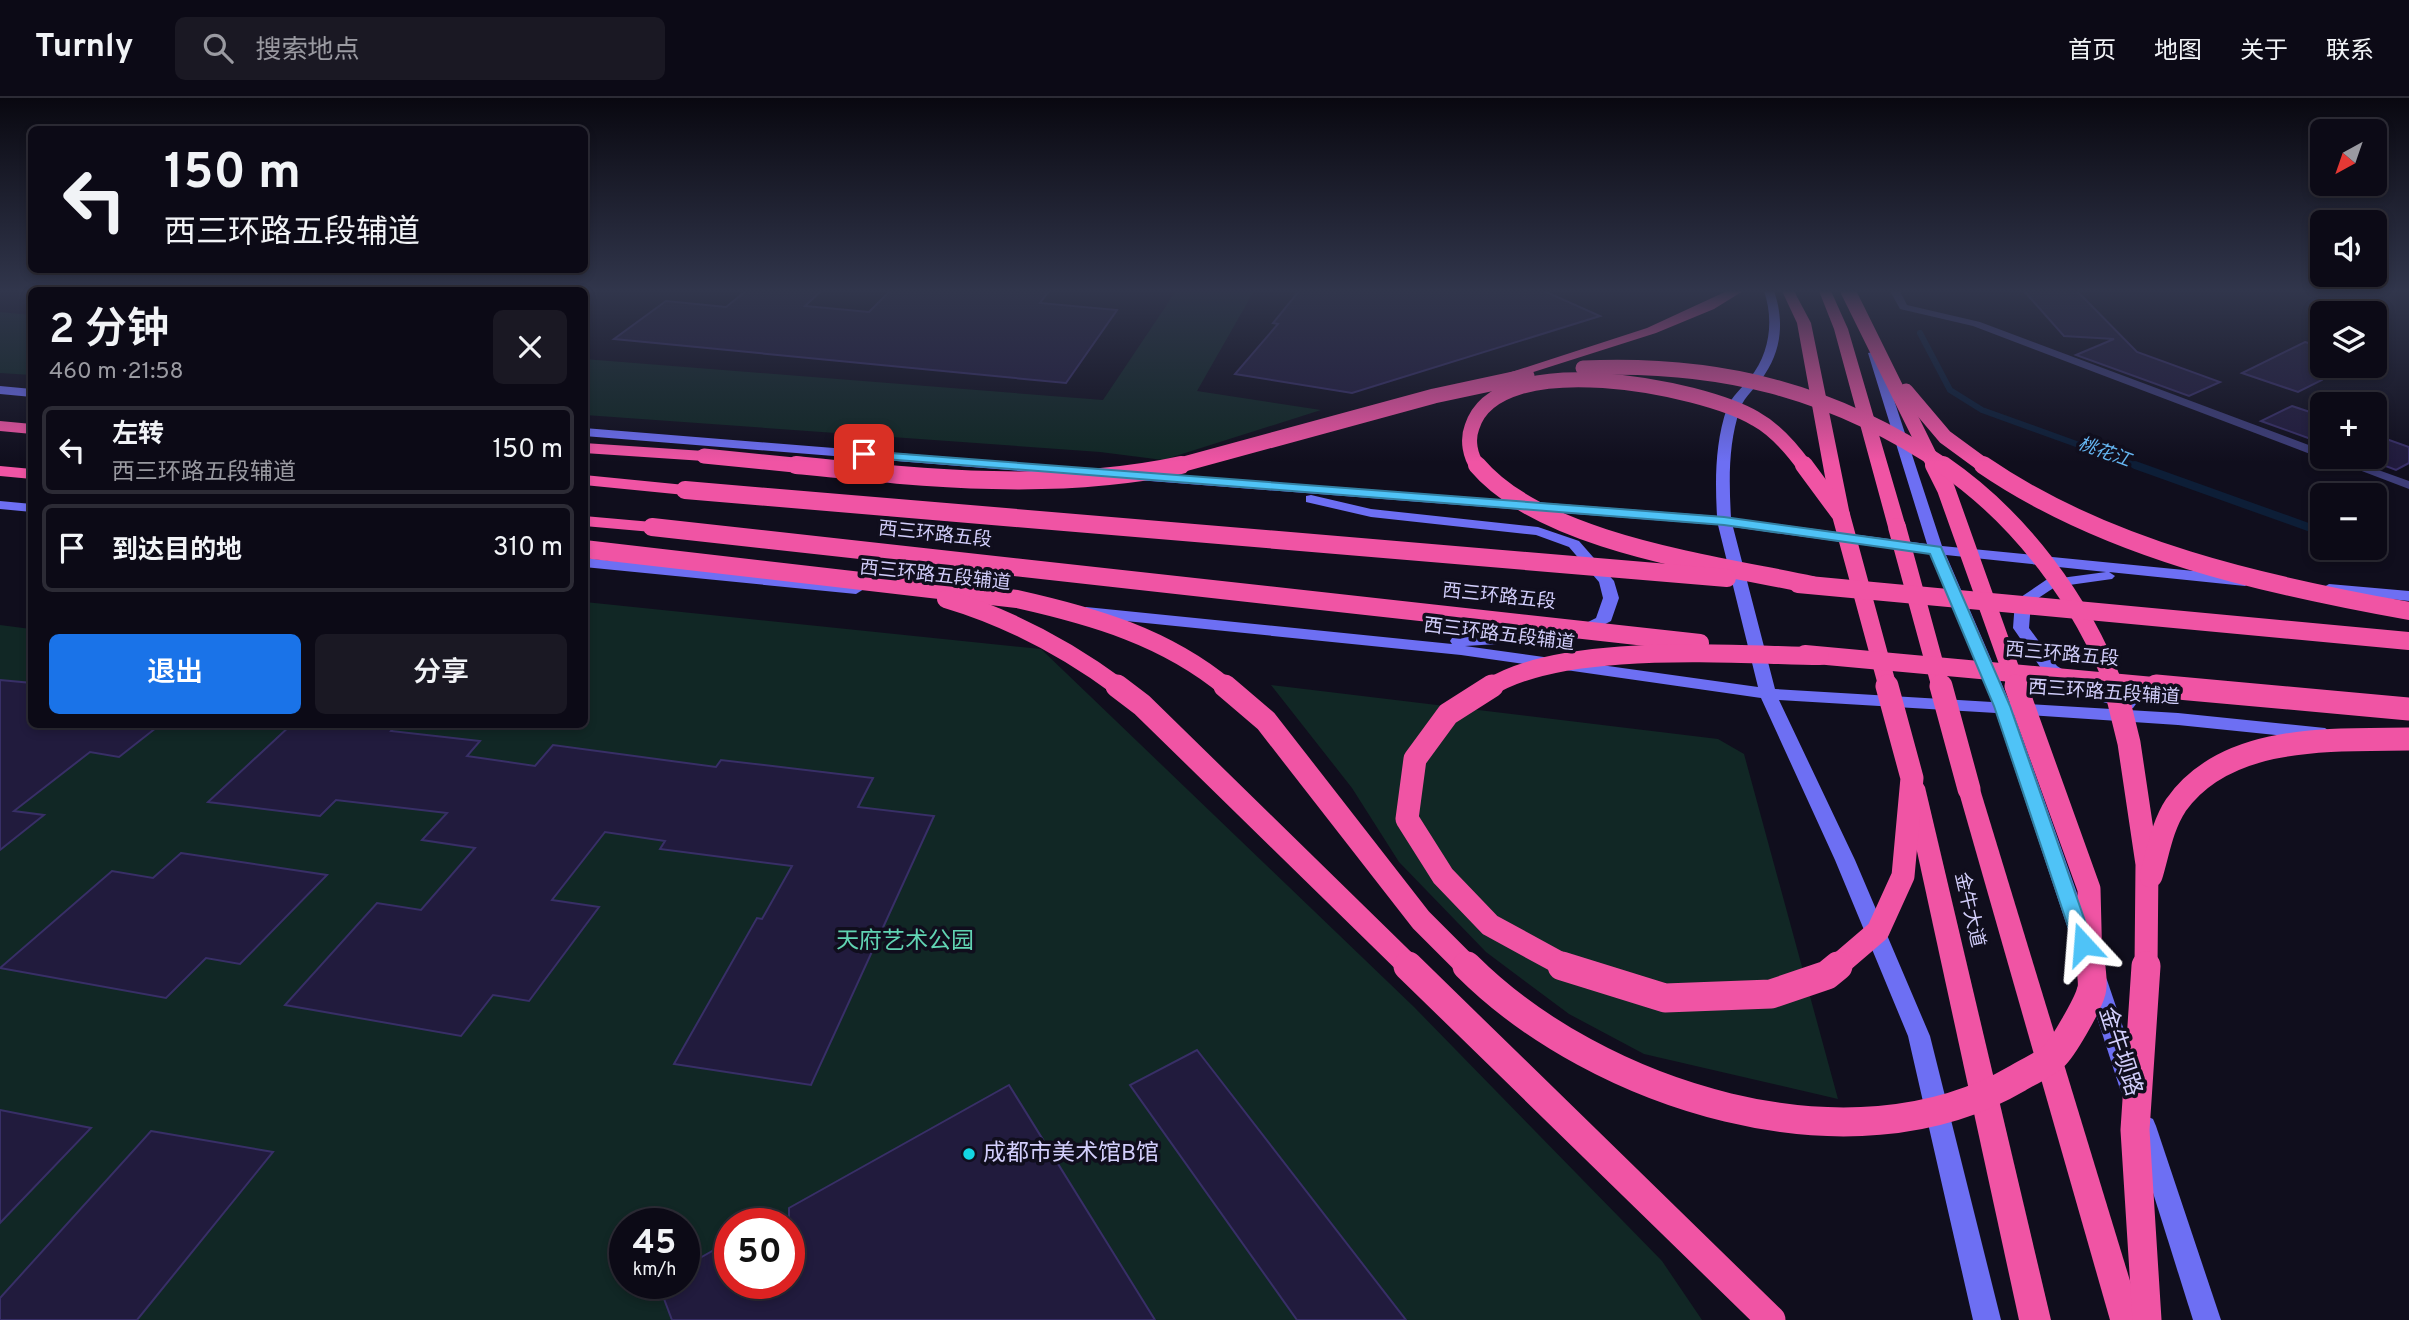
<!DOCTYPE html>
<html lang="zh">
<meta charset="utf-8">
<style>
body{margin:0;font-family:Overpass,"Noto Sans SC",sans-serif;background:#1a1823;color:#f1f3f6;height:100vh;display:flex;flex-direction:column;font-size:26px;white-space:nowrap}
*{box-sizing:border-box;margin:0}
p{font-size:23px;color:#9a9aa1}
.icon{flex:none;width:38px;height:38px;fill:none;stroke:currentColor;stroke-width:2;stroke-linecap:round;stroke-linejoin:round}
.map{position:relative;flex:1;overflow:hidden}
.sheet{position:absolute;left:28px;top:189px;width:560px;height:441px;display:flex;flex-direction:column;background:#0c0a16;border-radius:10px;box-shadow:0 4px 10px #0003,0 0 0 2px #2c2b35}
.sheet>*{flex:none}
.guide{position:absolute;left:28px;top:28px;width:560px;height:147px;border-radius:10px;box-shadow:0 4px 10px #0003,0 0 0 2px #2c2b35;background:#0c0a16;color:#f1f3f6;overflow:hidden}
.needle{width:46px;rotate:220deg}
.fabs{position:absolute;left:2310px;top:21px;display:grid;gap:14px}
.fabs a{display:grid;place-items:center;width:77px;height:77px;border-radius:10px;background:#0c0a16;box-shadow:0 4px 10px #0003,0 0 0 2px #2c2b35;font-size:35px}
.speed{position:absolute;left:609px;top:1110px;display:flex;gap:14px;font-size:35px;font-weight:700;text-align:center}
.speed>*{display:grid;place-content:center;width:91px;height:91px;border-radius:50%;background:#0c0a16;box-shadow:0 4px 10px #0003,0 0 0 2px #2c2b35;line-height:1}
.speed small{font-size:18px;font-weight:400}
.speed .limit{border:10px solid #d22;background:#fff;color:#111}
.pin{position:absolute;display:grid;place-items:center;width:60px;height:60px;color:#fff;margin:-30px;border-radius:14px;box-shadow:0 4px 10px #0006}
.me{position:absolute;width:77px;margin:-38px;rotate:341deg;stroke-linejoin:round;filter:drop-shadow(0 0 5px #0008)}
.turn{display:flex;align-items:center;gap:24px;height:147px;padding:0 21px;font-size:32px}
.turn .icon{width:91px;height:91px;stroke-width:2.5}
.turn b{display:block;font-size:49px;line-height:60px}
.round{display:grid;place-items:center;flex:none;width:74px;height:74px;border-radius:10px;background:#1a1823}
.summary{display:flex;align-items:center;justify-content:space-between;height:119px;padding:0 21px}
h1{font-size:42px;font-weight:600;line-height:52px}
.button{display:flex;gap:14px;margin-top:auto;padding:14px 21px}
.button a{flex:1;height:80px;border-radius:10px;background:#1a73e8;color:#fff;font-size:28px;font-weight:600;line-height:80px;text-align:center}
.button a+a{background:#1a1823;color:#f1f3f6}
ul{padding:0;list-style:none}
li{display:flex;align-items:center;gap:21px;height:88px;margin:0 14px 10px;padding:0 7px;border:4px solid #2c2b35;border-radius:10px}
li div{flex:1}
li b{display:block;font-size:26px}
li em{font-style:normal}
header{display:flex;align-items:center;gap:42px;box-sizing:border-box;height:98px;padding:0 35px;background:#0c0a16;border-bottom:2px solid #2c2b35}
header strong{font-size:33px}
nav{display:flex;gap:38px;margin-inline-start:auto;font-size:24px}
.search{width:490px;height:63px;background:#1a1823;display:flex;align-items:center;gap:18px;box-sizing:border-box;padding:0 24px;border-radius:10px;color:#9a9aa1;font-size:26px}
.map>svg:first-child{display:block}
.green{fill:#112725;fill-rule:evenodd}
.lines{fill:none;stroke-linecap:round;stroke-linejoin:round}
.stream-far1{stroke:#0d1e37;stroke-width:6}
.stream{stroke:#0d1e37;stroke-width:8}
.building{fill:#211b3d;stroke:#382f67;stroke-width:2}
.lane{fill:#3d3d78;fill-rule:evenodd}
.secondary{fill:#6d6ff3;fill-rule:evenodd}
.highway{fill:#f054a4;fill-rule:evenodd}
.highway-bridge-far3{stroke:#f054a4;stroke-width:15}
.highway-bridge-far2{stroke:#f054a4;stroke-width:18}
.highway-bridge-far1{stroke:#f054a4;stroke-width:23}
.highway-bridge{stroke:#f054a4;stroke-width:29}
.route{fill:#4fc3f7;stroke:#337fa1;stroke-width:2}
.poi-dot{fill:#13d5e2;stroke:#100e1d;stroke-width:2.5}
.labels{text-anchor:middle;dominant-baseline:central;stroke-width:7;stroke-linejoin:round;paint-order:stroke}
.far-water-label{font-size:18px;font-style:italic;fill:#65b6f2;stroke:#100e1d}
.street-label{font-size:19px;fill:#d2cefb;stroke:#100e1d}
.near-park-label{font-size:23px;fill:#61d4b3;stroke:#100e1d}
.near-street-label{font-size:23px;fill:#d2cefb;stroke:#100e1d}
.near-poi-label{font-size:23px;fill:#d2cefb;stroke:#100e1d;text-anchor:start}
</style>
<header>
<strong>Turnly</strong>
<div class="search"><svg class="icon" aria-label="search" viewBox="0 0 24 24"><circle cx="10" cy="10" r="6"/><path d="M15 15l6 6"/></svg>搜索地点</div>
<nav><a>首页</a><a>地图</a><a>关于</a><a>联系</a></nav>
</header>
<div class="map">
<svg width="2409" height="1222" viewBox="0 0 2409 1222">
<rect width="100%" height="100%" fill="#100e1d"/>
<g class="green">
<path d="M1176 193H1254L1197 293 1321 312 1163 362 1100 354 585 317 584 261 1103 302Z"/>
<path d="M0 214 31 217V277L0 275Z"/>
<path d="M585 504 1041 551 1414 909 1662 1163 1702 1222H0V527L31 531 32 626H584ZM625 1125H684V1185H625ZM730 1125H789V1185H730Z"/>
<path d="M1271 587 1718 641 1744 656 1838 1001 1644 956 1569 916 1486 854 1399 764 1352 690Z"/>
</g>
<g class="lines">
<path class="stream-far1" d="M1920 235 1950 292 1982 312 2140 369"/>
<path class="stream" d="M2135 367 2322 434"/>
</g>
<g class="building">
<path d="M746 193H821L805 208 869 214 890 193H1049L1040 205 1117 212 1066 285 614 241 666 203 726 209Z"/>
<path d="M1299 193H1544L1600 218 1352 295 1235 276 1278 226 1273 225Z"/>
<path d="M2024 193H2077L2137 254 2220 284 2189 298 2076 257 2114 241 2064 238Z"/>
<path d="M2305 244 2322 249V282L2298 294 2242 275Z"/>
<path d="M2292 308 2322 318V345L2261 323Z"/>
<path d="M2375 337 2409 349V365L2396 372 2375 364Z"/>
<path d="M0 582 32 585V626H161L119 659 90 654 14 713 44 717 0 752Z"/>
<path d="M292 626H397L391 633 480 643 467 658 535 668 553 647 716 669 721 662 873 680 858 709 934 718 811 987 674 966 757 820 762 821 792 768 660 751 665 743 605 734 552 802 599 809 529 903 493 897 461 938 285 907 377 805 421 812 475 750 422 742 447 715 336 702 320 718 208 704Z"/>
<path d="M181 755 327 777 240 866 206 860 166 900 0 870 112 773 153 780Z"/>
<path d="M1197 952 1406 1222H1297L1130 987Z"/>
<path d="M1009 987 1155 1222H672L658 1185H684V1169L730 1143V1185H789V1110Z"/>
<path d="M0 1012 91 1030 0 1125Z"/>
<path d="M151 1033 273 1054 137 1222H0V1200Z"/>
</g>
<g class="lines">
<path class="lane" d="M1890 193H1900L1907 207 1980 224 2322 352V359H2342L2409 383V391L2325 359H2318L1973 228 1900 211Z"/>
<g class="secondary">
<path d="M1764 193H1774C1784 221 1782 251 1765 276 1758 288 1744 298 1740 311 1728 346 1729 384 1731 420L1927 446 1868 255 1878 253 1942 448 2245 478 2253 483 2245 488 2109 474 2115 478 2112 481 2055 489 2031 505 2029 530 2057 568 2091 589 2133 602 2136 606 2133 610 2127 611 2079 597 2045 576 2013 530 2015 503 2046 482 2106 474 1946 457 2010 605 2178 615 2325 630 2334 636 2325 642 2178 627 2014 616 2098 855 2095 861 2087 863 2079 861 2076 855 1996 615 1779 602 1855 762 1930 938 2001 1222H1973L1908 938 1835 762 1761 600 1461 557 1086 519 1078 514 1086 509 1452 546 1450 543 1452 540 1458 538 1574 531 1596 520 1603 500 1599 484 1569 449 1536 437 1371 419 1306 404V398L1311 397 1371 411 1538 429 1579 443 1614 483 1619 500 1611 523 1577 541 1465 548 1758 589 1718 427 1137 382 1130 378 1137 374 1717 418C1715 382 1715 345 1727 310 1731 299 1743 289 1750 280 1770 255 1774 222 1764 193ZM1733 429 1930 456 1992 604 1775 591Z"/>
<path d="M0 288 32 291V299L0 296Z"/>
<path d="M584 330 1082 370 1089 374 1082 378 584 338Z"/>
<path d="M0 403 32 406V414L0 411Z"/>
<path d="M584 460 856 486 864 491 856 496 584 469Z"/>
<path d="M2329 486 2409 493V503L2324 494 2321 491Z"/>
<path d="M2096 873 2104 876 2107 882 2144 991 2140 998 2132 1001 2124 998 2120 991 2085 882 2088 876Z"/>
<path d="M2144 1017 2153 1021 2156 1028 2221 1222H2193L2132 1028 2135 1021Z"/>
</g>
<g class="highway">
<path d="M1727 193H1743L1714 211 1656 235 1505 283H1495L1493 280 1647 230Z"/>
<path d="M1782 193H1794L1811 225 1850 417 1847 421 1841 422 1832 417 1797 225Z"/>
<path d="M1819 193H1831L1848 231 1906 429 1903 433H1891L1888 429 1834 231Z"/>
<path d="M0 323 32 326V336L0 333Z"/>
<path d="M584 345 704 353 712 358 704 363 584 355Z"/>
<path d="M0 368 32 371V381L0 378Z"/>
<path d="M584 377 685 387 693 392 685 397 584 387Z"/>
<path d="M584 418 652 424 661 429 652 434 584 428Z"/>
<path d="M1914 681 1922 684 1925 689 2051 1222H2019L1903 689 1906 684Z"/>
<path d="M1969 683 1977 686 1980 691 2142 1222H2110L1958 691 1961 686Z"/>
</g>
<g class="highway-bridge-far3">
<path d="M1848 193 1935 369"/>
<path d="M1583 270C1719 264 1832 292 1946 369"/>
<path d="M1906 293 1945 339 1986 369"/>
<path d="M704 358 814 369"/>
<path d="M1173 369 1434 298 1527 278"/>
<path d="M1478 369C1470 358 1467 342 1472 329 1497 248 1702 289 1756 321 1776 332 1792 351 1805 369"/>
</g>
<g class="highway-bridge-far2">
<path d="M796 367C924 380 1055 394 1181 367"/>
<path d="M1477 367C1543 445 1714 466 1812 487"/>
<path d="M1804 367 1841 417 1888 590"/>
<path d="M1934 367 1946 391 2017 590"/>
<path d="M1943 367C2020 420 2082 502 2115 590"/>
<path d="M1983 367C2107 452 2264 487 2409 513"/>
<path d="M685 392 1727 480"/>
<path d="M652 429 1700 545"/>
<path d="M1897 429 1941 590"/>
<path d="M584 451 1017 501C1093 518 1166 539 1227 590"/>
<path d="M1798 486 2409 543"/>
<path d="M946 501C1010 520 1066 550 1120 590"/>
<path d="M1805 556 2175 590"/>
<path d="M1489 590C1563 543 1732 557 1820 558"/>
</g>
<g class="highway-bridge-far1">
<path d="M1117 588 1142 607 1410 869"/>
<path d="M1225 588 1266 623 1421 822 1468 869"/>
<path d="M1492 588 1448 616 1415 661 1407 721 1443 778 1490 827 1567 869"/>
<path d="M1941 588 1969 691"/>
<path d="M2016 588 2089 791 2091 869"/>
<path d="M2115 588 2129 645 2147 766 2146 869"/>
<path d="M2156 588 2409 611"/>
<path d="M2151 778C2158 755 2162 728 2176 707 2226 636 2331 642 2409 641"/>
<path d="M1836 869 1878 833 1903 778 1912 680 1887 588"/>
</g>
<g class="highway-bridge">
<path d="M1408 868 1771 1222"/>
<path d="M1467 868C1596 997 1850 1079 2018 980 2029 973 2045 967 2054 958 2063 950 2088 906 2091 894 2094 887 2091 875 2091 868"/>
<path d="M1562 868 1665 900 1771 896 1827 877 1838 868"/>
<path d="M2146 868 2135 1032 2147 1222"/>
</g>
</g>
<linearGradient id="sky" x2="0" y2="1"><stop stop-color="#090810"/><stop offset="0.53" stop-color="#31364c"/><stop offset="1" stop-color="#31364c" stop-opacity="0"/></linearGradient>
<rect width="2409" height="364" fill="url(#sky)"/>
<path class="route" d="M864 353 1724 419 1941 449 2010 608 2093 846 2083 853 2074 846 1994 608 1930 456 1724 427 859 359 858 356Z"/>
<circle class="poi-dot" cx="969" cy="1056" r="7"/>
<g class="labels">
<g class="far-water-label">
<text transform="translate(2104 355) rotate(20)">桃花江</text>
</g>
<g class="street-label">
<text transform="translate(935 437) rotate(6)">西三环路五段</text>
<text transform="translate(935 478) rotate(6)">西三环路五段辅道</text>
<text transform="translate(1499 499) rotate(6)">西三环路五段</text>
<text transform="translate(1499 537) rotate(7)">西三环路五段辅道</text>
<text transform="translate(2062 557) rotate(5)">西三环路五段</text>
<text transform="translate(2104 595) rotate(4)">西三环路五段辅道</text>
<text transform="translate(1969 812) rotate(77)">金牛大道</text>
</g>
<g class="near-park-label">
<text x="905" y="844">天府艺术公园</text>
</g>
<g class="near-street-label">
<text transform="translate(2119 954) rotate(72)">金牛坝路</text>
</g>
<g class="near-poi-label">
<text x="983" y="1056">成都市美术馆B馆</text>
</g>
</g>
</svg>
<div class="fabs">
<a><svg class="needle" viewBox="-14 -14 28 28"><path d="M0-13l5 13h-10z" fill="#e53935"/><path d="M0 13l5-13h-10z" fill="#9a9aa1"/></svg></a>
<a><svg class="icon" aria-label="sound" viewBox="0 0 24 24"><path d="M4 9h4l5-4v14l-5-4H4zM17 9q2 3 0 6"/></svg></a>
<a><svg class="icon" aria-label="layers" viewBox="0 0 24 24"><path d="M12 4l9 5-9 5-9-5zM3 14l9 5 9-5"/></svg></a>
<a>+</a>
<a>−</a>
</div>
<div class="speed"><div>45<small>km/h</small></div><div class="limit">50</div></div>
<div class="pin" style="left:864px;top:356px;background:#d93025"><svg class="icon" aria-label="arrive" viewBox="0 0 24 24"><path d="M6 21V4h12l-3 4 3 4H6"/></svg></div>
<svg class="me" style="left:2083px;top:846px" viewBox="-20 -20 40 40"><path d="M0-17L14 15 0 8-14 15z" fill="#4fc3f7" stroke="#fff" stroke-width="4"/></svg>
<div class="guide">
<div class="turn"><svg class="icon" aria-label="left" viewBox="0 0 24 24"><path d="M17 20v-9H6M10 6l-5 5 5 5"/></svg><div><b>150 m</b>西三环路五段辅道</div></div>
</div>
<section class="sheet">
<div class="summary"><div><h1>2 分钟</h1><p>460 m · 21:58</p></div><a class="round"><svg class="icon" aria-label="close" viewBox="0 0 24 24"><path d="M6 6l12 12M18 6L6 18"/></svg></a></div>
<ul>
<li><svg class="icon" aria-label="left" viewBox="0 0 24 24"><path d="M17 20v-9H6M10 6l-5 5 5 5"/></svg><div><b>左转</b><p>西三环路五段辅道</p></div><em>150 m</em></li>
<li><svg class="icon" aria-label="arrive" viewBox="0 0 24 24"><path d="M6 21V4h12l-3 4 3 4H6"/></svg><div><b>到达目的地</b></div><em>310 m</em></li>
</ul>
<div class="button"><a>退出</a><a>分享</a></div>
</section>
</div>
